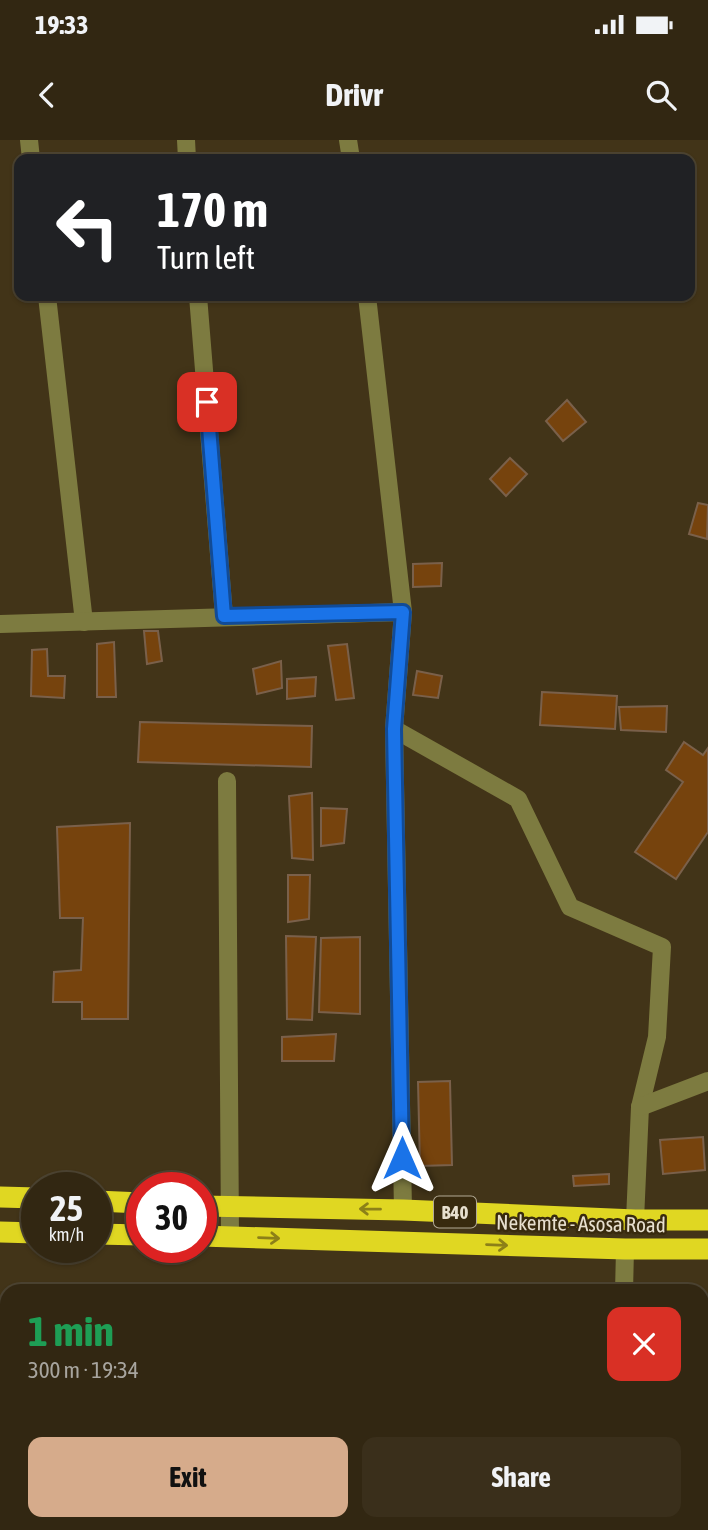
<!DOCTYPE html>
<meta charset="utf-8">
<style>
body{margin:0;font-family:"Asap Condensed",sans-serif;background:#3a2f1b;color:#f1f3f6;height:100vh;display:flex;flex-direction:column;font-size:26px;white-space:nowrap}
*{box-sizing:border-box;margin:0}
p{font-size:23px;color:#a8a59f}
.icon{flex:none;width:38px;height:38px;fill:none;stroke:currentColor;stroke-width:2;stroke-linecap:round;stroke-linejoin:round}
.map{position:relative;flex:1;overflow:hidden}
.details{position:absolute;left:0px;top:1144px;width:709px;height:247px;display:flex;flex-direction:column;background:#322712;border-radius:21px 21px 0 0;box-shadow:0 2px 5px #0004,0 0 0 2px #4d4432}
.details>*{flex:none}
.hud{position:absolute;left:14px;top:14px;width:681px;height:147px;border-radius:14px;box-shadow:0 2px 5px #0004,0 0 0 2px #4d4432;background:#202124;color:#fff;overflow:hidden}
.speed{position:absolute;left:21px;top:1032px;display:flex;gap:14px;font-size:35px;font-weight:700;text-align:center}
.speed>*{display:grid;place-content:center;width:91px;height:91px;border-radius:50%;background:#322712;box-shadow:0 2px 5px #0004,0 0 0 2px #4d4432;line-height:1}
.speed small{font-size:18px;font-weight:400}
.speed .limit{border:10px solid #d22;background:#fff;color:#111}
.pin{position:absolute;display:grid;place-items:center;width:60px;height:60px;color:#fff;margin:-30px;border-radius:14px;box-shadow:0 4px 10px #0006}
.me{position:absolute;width:77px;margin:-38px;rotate:0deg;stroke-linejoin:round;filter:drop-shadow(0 0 5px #0008)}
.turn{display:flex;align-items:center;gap:24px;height:147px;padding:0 28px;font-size:32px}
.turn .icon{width:91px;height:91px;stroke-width:2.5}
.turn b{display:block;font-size:49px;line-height:60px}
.round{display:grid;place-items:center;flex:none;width:74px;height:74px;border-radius:14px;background:#3a2f1b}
.head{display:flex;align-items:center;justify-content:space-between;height:119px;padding:0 28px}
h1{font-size:42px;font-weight:700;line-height:52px;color:#1e9e55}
.cta{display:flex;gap:14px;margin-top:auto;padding:14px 28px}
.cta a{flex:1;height:80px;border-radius:14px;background:#d6ab8b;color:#111;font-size:28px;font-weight:700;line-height:80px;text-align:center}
.cta a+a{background:#3a2f1b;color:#f1f3f6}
.status{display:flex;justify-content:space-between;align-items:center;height:49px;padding:0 35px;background:#322712;direction:ltr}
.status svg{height:19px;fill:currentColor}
header{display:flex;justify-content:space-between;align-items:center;height:91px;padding:0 28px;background:#322712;font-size:32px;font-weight:700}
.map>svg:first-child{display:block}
.building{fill:#76430d;stroke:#7a604a;stroke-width:2}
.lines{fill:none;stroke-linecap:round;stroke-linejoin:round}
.minor{stroke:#7d7b40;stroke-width:18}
.highway{stroke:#e0d722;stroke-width:21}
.oneway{stroke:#8c8018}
.route-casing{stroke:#114b97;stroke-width:18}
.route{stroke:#1a73e8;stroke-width:12}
.labels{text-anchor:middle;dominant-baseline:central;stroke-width:5;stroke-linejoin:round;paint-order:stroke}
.shield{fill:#382a0e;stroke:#b2a994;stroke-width:2}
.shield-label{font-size:19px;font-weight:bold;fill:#e7dfce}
.street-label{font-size:21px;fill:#e7dfce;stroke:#382a0e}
</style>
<div class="status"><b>19:33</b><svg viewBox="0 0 49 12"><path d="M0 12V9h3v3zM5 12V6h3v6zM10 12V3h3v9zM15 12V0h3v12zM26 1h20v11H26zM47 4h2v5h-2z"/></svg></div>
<header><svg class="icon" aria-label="back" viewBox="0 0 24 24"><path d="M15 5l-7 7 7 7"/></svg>Drivr<svg class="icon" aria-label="search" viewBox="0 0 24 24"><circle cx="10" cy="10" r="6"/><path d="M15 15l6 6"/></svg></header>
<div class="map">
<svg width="708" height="1390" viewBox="0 0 708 1390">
<rect width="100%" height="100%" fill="#423418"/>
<g class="building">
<path d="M567 260 586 282 563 301 546 281Z"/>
<path d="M510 318 527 334 506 356 490 339Z"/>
<path d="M698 363 708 365 707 399 689 394Z"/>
<path d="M442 423 441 446 413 447V424Z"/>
<path d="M144 491H158L162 521 147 524Z"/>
<path d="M114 502 116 557H97V504Z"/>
<path d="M347 504 354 558 336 560 328 506Z"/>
<path d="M47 509 48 536H65L64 558 31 556 32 510Z"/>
<path d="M281 521 282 548 257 554 253 529Z"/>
<path d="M417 531 442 536 438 558 413 555Z"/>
<path d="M316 537 315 556 287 559V539Z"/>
<path d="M542 552 617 556 615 589 540 585Z"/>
<path d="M667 566 666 592 621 590 619 567Z"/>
<path d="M140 582 312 586 311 627 138 622Z"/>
<path d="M684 602 703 615 708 608V692L676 739 635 712 683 642 666 630Z"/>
<path d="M312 653 313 720 292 718 289 656Z"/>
<path d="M321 668 347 669 344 703 321 706Z"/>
<path d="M130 683 128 879H82V862H53L54 832 81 830 83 778H60L57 687Z"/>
<path d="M288 735H310L309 779 288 782Z"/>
<path d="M286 796 316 797 312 880 287 879Z"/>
<path d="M360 797V874L319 872 321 798Z"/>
<path d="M336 894 334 921H282V897Z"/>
<path d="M450 941 452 1025 420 1026 418 942Z"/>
<path d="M703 997 705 1030 663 1034 660 1000Z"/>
<path d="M609 1034V1044L574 1046 573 1036Z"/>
<path d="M661 1384H692L693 1390H662Z"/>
</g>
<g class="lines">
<g class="minor">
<path d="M29 0 31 19"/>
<path d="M186 0 187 19"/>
<path d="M348 0 351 19"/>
<path d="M47 156 84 482"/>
<path d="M198 156 224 476"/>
<path d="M367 156 403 472 394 589 403 1070"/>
<path d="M0 484 403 472"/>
<path d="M394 589 518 659 570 767 662 807 657 897 640 967 635 1080"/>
<path d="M227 641 230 1097"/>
<path d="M640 967 708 941"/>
<path d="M624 1152 625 1109"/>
<path d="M702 1315 708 1313"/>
<path d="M0 1329H7"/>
<path d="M295 1384 296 1390"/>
<path d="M390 1390 408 1384"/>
<path d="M623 1390V1384"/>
</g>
<g class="highway">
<path d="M0 1057 37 1058"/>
<path d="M96 1061 142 1063"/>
<path d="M201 1066 403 1070 635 1080H708"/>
<path d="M0 1092 37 1093"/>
<path d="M96 1094 142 1095"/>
<path d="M201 1096 625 1109H708"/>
</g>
</g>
<defs><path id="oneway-shaft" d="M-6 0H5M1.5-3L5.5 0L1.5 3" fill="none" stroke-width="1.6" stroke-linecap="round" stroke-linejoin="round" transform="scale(1.75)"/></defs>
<g class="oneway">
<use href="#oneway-shaft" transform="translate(370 1069) rotate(-179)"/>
<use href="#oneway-shaft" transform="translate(269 1098) rotate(2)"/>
<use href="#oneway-shaft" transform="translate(497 1105) rotate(2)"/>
</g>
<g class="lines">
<defs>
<path id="route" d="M207 262 224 476 403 472 394 589 402 1018"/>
</defs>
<use href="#route" class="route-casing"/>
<use href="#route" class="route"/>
</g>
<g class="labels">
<rect class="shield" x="434" y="1056.5" width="42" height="31" rx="5"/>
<g class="shield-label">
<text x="455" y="1072">B40</text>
</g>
<g class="street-label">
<text transform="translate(581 1083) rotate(1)">Nekemte - Asosa Road</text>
</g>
</g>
</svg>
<div class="speed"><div>25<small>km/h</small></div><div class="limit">30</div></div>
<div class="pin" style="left:207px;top:262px;background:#d93025"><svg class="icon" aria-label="arrive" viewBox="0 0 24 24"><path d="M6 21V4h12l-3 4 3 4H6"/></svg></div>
<svg class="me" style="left:402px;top:1018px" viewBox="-20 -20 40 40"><path d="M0-17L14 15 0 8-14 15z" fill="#1a73e8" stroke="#fff" stroke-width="4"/></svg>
<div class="hud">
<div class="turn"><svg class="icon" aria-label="left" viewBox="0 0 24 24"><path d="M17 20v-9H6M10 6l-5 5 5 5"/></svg><div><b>170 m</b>Turn left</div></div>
</div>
<section class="details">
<div class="head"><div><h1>1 min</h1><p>300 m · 19:34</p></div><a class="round" style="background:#d93025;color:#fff"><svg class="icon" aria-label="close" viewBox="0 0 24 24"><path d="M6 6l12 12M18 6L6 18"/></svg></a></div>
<div class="cta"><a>Exit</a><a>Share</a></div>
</section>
</div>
